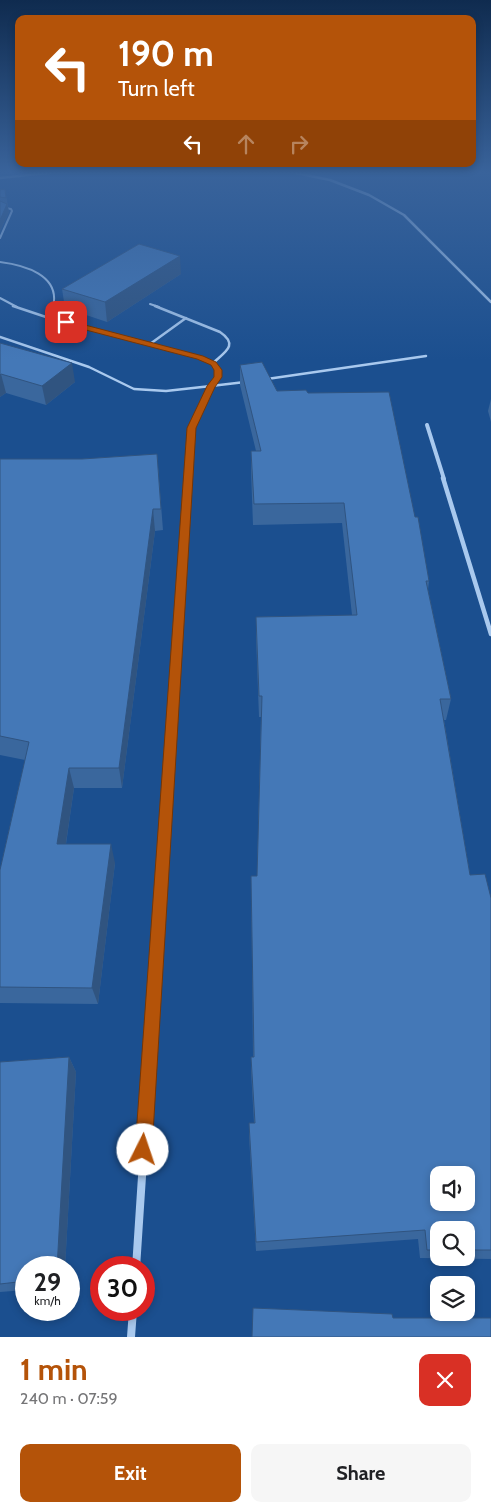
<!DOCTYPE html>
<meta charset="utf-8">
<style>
body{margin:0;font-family:Cabin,sans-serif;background:#f6f6f6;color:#202124;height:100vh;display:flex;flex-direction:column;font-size:19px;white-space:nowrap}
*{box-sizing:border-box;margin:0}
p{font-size:16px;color:#757577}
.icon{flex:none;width:28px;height:28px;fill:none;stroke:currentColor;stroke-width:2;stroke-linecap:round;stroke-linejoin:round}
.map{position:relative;height:1337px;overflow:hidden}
.sheet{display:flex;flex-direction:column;background:#fff;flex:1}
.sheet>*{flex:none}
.guide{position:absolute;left:15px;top:15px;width:461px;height:152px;border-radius:10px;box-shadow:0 2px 8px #0003;background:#b45309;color:#fff;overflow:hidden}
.controls{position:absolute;left:430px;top:1166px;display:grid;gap:10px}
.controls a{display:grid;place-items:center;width:45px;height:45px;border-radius:10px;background:#fff;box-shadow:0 2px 8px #0003;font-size:25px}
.speed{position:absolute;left:15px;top:1256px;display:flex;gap:10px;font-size:25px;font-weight:700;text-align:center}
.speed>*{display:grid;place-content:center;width:65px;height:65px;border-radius:50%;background:#fff;box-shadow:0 2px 8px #0003;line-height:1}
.speed small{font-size:12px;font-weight:400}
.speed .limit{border:8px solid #d22;background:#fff;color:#111}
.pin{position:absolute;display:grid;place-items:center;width:42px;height:42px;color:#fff;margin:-21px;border-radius:10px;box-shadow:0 2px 8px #0006}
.me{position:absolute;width:55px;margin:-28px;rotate:4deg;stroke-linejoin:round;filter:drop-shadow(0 0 4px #0008)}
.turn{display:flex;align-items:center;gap:18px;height:105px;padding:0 20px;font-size:22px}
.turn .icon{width:65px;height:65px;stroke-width:2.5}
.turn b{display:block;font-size:35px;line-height:42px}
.lanes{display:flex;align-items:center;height:48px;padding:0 20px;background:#0003;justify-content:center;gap:25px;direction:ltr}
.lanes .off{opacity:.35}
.round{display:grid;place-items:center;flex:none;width:52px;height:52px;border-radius:10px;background:#f6f6f6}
.head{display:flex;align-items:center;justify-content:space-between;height:85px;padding:0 20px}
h1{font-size:30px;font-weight:700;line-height:38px;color:#b45309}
.cta{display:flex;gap:10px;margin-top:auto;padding:10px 20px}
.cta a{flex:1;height:58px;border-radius:10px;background:#b45309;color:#fff;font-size:20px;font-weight:700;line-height:58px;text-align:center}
.cta a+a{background:#f6f6f6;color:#202124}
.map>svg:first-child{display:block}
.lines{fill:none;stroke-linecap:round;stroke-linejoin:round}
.service-far1{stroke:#a9c9ee;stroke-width:2}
.service{stroke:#a9c9ee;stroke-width:2.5}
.minor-far4{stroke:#a9c9ee;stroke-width:2.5}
.minor-far3{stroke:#a9c9ee;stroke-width:4}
.minor-far2{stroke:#a9c9ee;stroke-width:4.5}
.minor-far1{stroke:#a9c9ee;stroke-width:5.5}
.minor{stroke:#a9c9ee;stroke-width:8}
.wall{fill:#3a679d;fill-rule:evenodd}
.shaded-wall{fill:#305480}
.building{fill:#4478b7;stroke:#305480;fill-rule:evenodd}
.route{fill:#b45309;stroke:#753606}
</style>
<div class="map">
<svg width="491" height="1337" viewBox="0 0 491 1337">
<rect width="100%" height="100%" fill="#1b4f8f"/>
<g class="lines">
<g class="service-far1">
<path d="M0 207 11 209 12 211 0 238"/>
<path d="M0 262C24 265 61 275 53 307"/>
<path d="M0 298 17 307"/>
<path d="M150 304 159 307"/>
</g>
<g class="service">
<path d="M155 306 220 332C239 345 225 352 213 363"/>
<path d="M49 318 53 306"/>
<path d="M0 337 89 367 134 389 166 391 211 386C224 369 216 365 200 357L49 318 13 306"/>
<path d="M150 344 186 318"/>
<path d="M267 379 426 356"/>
<path d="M191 428 211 386 245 382"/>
</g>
<g class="minor-far4">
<path d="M291 172 330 180 369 195 404 215 491 302"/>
<path d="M0 178 57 172"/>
</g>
<g class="minor-far3">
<path d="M427 425 444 479"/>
<path d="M188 479 191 428"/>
</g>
<g class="minor-far2">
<path d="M443 478 491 634"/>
<path d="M173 699 188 478"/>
</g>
<path class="minor-far1" d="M155 979 173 697"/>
<g class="minor">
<path d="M136 1268 155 978"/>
<path d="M131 1337 133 1310"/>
</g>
</g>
<g class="wall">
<path d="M5 189 9 212 0 231V190Z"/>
<path d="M181 274 107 322 65 308 62 289Z"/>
<path d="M0 343 75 382 46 405 6 393 0 397Z"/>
<path d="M240 365 277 391 308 393 415 517 429 581 428 590 451 699 446 720H444L470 875 491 898V1259L420 1258 418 1239 256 1251 249 1136V1123H254L251 1071V1057H253L251 876H257L261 717H259L256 637V617L352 615 342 523 253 525 251 471V451H256L240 385ZM439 1230H466V1258H439Z"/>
<path d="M491 399V422L488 411Z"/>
<path d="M157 454 163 530 155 531 122 788H74L66 844 115 863 98 1004 0 1003V870L25 760 0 755V459H82Z"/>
<path d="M69 1057 76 1072 65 1268H26V1290L0 1292V1062Z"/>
</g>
<g class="shaded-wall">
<path d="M7 204 9 212 0 231V220Z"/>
<path d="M180 256 181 274 107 322 105 302Z"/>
<path d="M72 363 75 382 46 405 42 386Z"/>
<path d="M1 374 6 393 0 397V375Z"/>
<path d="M153 509 155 531 122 788 119 768Z"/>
<path d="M69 768 74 788 63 863 57 844Z"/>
<path d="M111 844 115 863 98 1004 92 988Z"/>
<path d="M69 1057 76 1072 65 1268H57Z"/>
</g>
<g class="building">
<path d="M5 189 6 198 0 197V190Z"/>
<path d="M0 201 7 204 0 220Z"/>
<path d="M139 244 180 256 105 302 62 289Z"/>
<path d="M0 343 72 363 42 386 1 374 0 375Z"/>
<path d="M262 362 277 391 306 390 308 393 389 392 415 517H418L429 581H426L451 699H440L470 875 485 874 491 898V1250H466V1230H439V1250H427L425 1230 256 1242 249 1123H255L251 1057H254L251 876H257L262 696H259L256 617 357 615 344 503 254 504 251 451H261L240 365ZM439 1175H466V1202H439Z"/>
<path d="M157 454 161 509H153L119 768H69L57 844H111L92 988 0 987V870L29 742 0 736V459H82Z"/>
<path d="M69 1057 57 1268H26V1281L0 1284V1062Z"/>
<path d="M253 1308 392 1314 393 1318H491V1337H252Z"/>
</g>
<linearGradient id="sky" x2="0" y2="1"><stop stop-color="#0f2b4f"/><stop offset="0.48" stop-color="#39639b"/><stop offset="1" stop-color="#39639b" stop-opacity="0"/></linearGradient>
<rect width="491" height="360" fill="url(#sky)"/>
<path class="route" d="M66 320 203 356 216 362 222 370V377L215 387 196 428 152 1150 149 1156 143 1159 137 1156 135 1150 187 428 207 386 214 377V370L211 365 197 359 63 324 62 322Z"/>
</svg>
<div class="controls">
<a><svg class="icon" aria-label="sound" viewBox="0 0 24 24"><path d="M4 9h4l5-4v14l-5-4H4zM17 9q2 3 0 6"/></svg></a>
<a><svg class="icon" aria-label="search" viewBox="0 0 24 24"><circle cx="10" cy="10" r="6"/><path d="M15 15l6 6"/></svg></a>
<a><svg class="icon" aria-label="layers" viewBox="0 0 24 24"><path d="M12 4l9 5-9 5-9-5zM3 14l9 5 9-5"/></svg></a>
</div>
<div class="speed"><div>29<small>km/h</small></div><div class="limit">30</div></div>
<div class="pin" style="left:66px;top:322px;background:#d93025"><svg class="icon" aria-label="arrive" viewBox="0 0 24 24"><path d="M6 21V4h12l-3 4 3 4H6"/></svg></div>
<svg class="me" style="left:143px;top:1150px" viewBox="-20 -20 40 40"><circle r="19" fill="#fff"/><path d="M0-13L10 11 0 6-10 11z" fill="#b45309"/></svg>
<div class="guide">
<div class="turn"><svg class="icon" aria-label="left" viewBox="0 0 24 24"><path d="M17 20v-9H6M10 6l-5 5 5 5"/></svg><div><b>190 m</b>Turn left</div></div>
<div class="lanes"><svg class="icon" aria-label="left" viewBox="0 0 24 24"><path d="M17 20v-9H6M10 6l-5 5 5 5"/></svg><svg class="icon off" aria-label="ahead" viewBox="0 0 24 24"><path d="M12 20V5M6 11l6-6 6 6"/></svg><svg class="icon off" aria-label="right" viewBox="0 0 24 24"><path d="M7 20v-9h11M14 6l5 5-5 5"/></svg></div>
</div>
</div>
<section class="sheet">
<div class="head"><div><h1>1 min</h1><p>240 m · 07:59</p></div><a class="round" style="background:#d93025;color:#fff"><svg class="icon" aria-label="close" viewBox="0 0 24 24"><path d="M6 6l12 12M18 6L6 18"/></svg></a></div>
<div class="cta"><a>Exit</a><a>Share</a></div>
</section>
